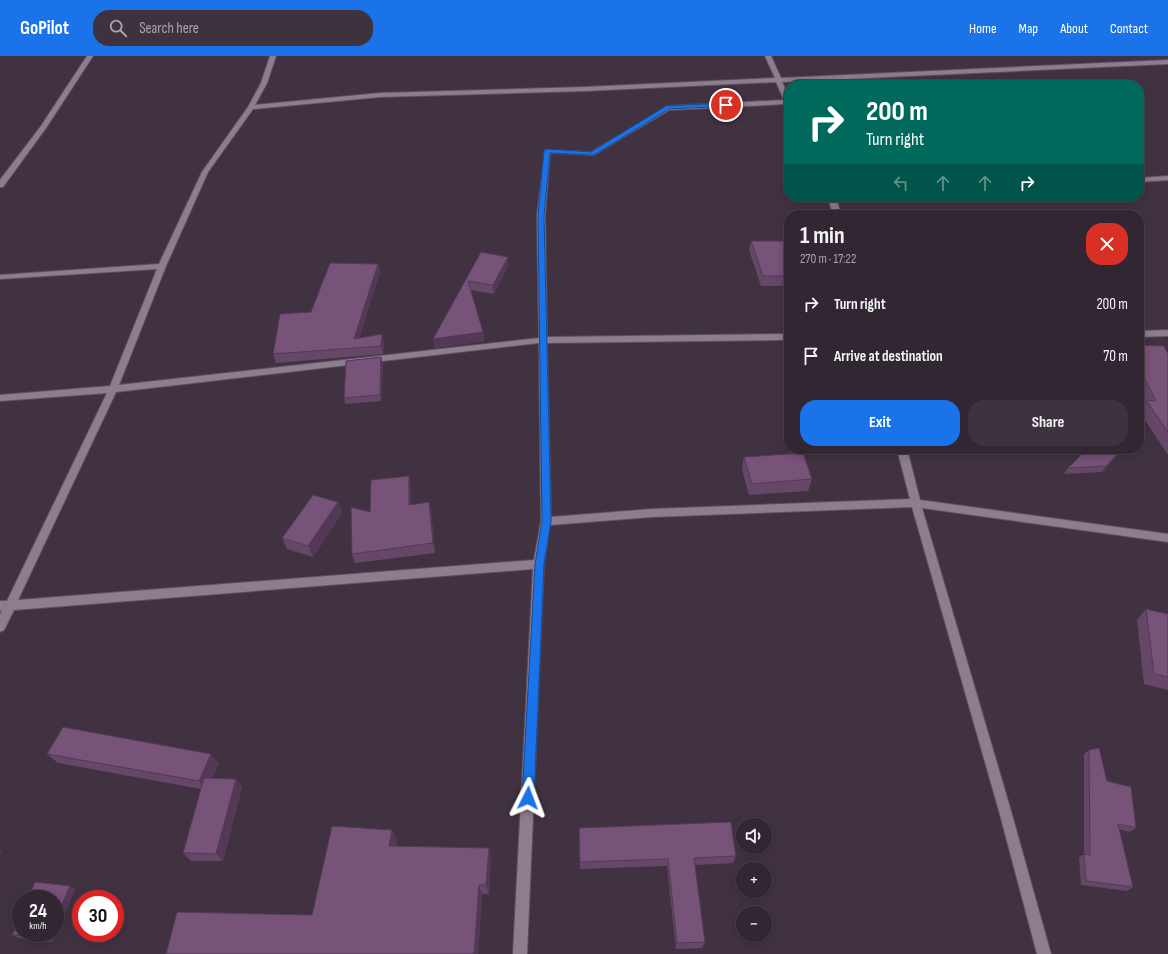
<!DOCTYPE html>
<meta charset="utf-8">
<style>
body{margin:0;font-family:"Sofia Sans Condensed",sans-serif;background:#3d323e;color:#f1f3f6;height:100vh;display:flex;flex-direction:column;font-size:15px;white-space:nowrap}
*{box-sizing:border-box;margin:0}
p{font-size:13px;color:#a8a5ac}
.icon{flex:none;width:22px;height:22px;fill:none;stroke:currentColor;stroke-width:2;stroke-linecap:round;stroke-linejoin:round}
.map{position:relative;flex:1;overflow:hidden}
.sheet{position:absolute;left:784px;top:154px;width:360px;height:244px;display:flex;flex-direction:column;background:#312632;border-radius:16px;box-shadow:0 2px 10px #0003,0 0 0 1px #4c434d}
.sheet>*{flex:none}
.top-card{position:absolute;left:784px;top:24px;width:360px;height:122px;border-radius:16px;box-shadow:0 2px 10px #0003,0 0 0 1px #4c434d;background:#00695c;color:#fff;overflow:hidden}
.tools{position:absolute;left:736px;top:762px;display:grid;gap:8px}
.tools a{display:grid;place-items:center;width:36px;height:36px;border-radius:50%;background:#312632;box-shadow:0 2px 10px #0003,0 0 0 1px #4c434d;font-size:20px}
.speed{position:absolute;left:12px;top:834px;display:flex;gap:8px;font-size:20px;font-weight:700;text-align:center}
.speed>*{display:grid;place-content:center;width:52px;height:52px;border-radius:50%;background:#312632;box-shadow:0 2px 10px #0003,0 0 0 1px #4c434d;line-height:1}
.speed small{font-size:10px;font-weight:400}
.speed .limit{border:6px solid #d22;background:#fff;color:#111}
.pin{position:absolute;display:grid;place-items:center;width:34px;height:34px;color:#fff;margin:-17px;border:2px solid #fff;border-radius:50%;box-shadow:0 1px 4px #0007}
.me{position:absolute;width:44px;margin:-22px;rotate:3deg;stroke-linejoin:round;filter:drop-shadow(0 0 3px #0008)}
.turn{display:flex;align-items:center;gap:14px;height:84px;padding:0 16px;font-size:18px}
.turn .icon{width:52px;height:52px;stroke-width:2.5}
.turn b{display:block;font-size:28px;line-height:34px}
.lanes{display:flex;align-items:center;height:38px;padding:0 16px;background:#0003;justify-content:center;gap:20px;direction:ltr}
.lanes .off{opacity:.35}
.round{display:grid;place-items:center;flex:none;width:42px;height:42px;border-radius:16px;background:#3d323e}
.summary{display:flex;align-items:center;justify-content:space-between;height:68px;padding:0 16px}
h1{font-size:24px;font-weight:700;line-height:30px}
.action{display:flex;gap:8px;margin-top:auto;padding:8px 16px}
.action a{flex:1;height:46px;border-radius:16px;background:#1a73e8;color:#fff;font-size:16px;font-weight:700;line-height:46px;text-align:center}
.action a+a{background:#3d323e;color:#f1f3f6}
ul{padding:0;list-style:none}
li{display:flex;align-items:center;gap:12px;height:52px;padding:0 16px}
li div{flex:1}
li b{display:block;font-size:15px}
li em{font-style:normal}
header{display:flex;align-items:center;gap:24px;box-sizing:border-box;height:56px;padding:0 20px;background:#1a73e8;color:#fff}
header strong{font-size:19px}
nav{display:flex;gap:22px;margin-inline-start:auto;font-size:14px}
.search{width:280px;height:36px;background:#3d323e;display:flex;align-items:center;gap:10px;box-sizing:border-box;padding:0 14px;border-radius:16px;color:#a8a5ac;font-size:15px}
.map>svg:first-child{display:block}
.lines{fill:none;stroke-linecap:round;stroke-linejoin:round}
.street-casing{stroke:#5e515f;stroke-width:2}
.street{fill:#8e7c8f;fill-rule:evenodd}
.wall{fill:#664768}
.shaded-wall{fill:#533955}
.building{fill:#775279;stroke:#533955}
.route{fill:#1a73e8;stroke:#114b97}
</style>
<header>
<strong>GoPilot</strong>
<div class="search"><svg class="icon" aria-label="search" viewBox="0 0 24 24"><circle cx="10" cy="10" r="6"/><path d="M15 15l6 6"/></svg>Search here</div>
<nav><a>Home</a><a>Map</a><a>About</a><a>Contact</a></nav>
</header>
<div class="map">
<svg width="1168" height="898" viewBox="0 0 1168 898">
<rect width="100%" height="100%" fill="#413242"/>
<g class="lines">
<defs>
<g id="street">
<path d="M87 0H93L46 72 3 131H0V124L41 70Z"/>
<path d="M270 0H276L267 27 255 49 380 37 585 31 775 22 765 0H771L781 22 1168 4V8L782 26 789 41V50L786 48 669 54 594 99 550 97 545 160 547 281 789 278V284L547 287 551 461 652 453 910 443 897 393H907L920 444 1168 478V486L922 452 1011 755 1051 898H1037L999 755 912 451 652 461 550 469 544 508 527 898H513L533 513 14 554 4 574 0 576V559L2 554 0 555V545H7L107 337 0 345V339L110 330 157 213 0 223V219L159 208 202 116 248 51 261 27ZM776 26 784 44 668 50 591 96 545 94 537 160 539 282 119 329 166 210 208 116 253 53 380 41 585 35ZM539 287 541 465 534 504 18 544 116 336Z"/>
<path d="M1168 120V124L1139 126V122Z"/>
<path d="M828 141H836L841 159H833Z"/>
<path d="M1168 274V280L1139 281V275Z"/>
</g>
</defs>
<use href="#street" class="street-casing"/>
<use href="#street" class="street"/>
</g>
<g class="wall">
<path d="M751 185H789V230H761L749 194Z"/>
<path d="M481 196 508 210 494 238 471 234 483 276 484 285 435 292Z"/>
<path d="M378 208 380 217 359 282 382 278 384 287 383 298 276 307 273 298 311 256Z"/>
<path d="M1139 289 1168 298V399L1139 355 1144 347 1139 336Z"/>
<path d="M383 307 381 345 345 348 344 342Z"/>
<path d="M1122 395 1102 416 1064 418 1068 412Z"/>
<path d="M744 401 812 423 808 435 749 439 742 413Z"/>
<path d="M411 430V449L431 456 435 497 355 507 352 498 370 456Z"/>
<path d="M338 446 342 457 313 501 287 493 282 482Z"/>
<path d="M1146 553 1168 558V634L1144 628 1137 564Z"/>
<path d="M1089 694 1136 772 1130 776 1119 773 1133 831 1127 835 1081 829 1079 802 1084 798V698Z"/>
<path d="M47 698 219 707 212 722 236 723 242 731 223 805H191L183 797 201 733 58 707Z"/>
<path d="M579 772 736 800 733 807 695 809 705 886 702 892 676 893 667 810 580 813Z"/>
<path d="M392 774 397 784 396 790 489 792 491 801 489 838H482L478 898H166L312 859Z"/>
<path d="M75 833 53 886 18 882 12 879Z"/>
</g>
<g class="shaded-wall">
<path d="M508 201V210L494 238 493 229Z"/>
<path d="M378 208 380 217 356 292 354 283Z"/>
<path d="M483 276 484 285 435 292 433 283Z"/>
<path d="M382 278 384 287 383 298 381 290Z"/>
<path d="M381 301 383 307 381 345 380 339Z"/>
<path d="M1122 393H1123L1102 416 1106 410Z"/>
<path d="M409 420 411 430V459L409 449Z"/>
<path d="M338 446 342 457 313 501 308 490Z"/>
<path d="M429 446 431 456 435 497 433 487Z"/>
<path d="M211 698 219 707 207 734 199 725Z"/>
<path d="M236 723 242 731 223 805 216 798Z"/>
<path d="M392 774 397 784 394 800 389 790Z"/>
<path d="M489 792 491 801 489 838 486 829Z"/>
<path d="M0 794 2 795 0 800Z"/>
<path d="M479 829 482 838 478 898H474Z"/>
<path d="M70 830 75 833 53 886 47 882 50 877H55V864Z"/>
</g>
<g class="building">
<path d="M751 185H789V220H763Z"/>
<path d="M481 196 508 201 493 229 468 225 483 276 433 283Z"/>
<path d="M330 207 378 208 354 283 382 278 381 290 273 298 280 258 311 256Z"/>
<path d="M1139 289 1164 290 1168 298V376L1146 344 1156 345 1139 311Z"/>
<path d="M381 301 380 339 344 342 346 305Z"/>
<path d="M1087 393H1122L1106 410 1068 412Z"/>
<path d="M803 397 812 423 752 428 744 401Z"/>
<path d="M409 420V449L429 446 433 487 352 498 351 451 370 456 371 424Z"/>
<path d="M313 439 338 446 308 490 282 482Z"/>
<path d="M1146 553 1168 558V621L1154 618Z"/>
<path d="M63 671 211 698 199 725 47 698Z"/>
<path d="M1099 692 1107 725 1131 731 1136 772 1118 768 1133 831 1086 825 1084 798 1090 799 1089 694Z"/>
<path d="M204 722 236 723 216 798 183 797Z"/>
<path d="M731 766 736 800 694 802 705 886 677 887 668 803 580 806 579 772Z"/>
<path d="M332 770 392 774 389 790 489 792 486 829H479L474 898H166L177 856 312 859Z"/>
<path d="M35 826 70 830 55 864V843H28Z"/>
<path d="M21 858V877H50L47 882 12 879Z"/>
</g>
<path class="route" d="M726 47H728V50L669 53 594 99 550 97 544 160 551 465 544 508 534 742 532 746 528 748 524 746 522 742 535 508 542 465 538 160 544 95 547 93 591 96 666 50Z"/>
</svg>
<div class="tools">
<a><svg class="icon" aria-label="sound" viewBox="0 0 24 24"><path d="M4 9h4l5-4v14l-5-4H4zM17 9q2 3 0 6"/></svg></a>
<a>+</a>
<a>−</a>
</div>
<div class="speed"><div>24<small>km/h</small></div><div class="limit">30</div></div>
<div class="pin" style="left:726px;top:49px;background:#d93025"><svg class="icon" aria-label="arrive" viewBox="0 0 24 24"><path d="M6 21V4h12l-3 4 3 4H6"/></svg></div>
<svg class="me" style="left:528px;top:742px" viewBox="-20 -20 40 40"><path d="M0-17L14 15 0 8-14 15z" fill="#1a73e8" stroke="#fff" stroke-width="4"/></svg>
<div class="top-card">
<div class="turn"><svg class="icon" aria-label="right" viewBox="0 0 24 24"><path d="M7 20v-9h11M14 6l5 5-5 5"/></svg><div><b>200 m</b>Turn right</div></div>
<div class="lanes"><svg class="icon off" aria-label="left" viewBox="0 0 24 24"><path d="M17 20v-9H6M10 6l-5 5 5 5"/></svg><svg class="icon off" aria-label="ahead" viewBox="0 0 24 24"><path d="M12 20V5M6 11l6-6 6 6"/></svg><svg class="icon off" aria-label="ahead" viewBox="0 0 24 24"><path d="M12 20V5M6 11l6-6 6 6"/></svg><svg class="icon" aria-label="right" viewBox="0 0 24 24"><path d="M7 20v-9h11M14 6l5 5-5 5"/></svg></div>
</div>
<section class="sheet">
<div class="summary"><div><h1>1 min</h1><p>270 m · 17:22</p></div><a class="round" style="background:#d93025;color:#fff"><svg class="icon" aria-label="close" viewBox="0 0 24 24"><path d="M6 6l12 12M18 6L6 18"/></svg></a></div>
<ul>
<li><svg class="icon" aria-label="right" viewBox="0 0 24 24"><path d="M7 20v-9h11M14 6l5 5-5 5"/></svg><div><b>Turn right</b></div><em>200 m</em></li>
<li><svg class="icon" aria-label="arrive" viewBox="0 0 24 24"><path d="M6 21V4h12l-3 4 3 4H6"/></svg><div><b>Arrive at destination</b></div><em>70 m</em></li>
</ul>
<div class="action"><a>Exit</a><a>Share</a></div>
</section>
</div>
